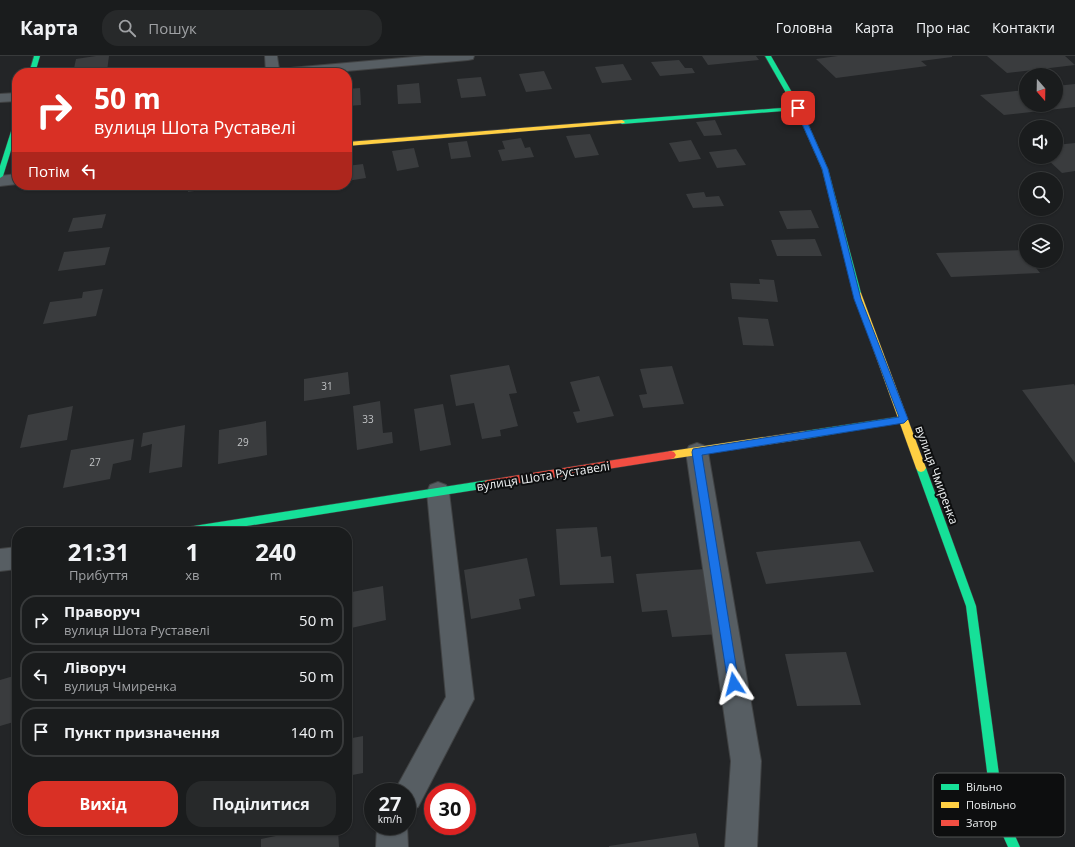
<!DOCTYPE html>
<html lang="uk">
<meta charset="utf-8">
<style>
body{margin:0;font-family:"Open Sans",sans-serif;background:#27292a;color:#f1f3f6;height:100vh;display:flex;flex-direction:column;font-size:15px;white-space:nowrap}
*{box-sizing:border-box;margin:0}
p{font-size:13px;color:#9fa1a4}
.icon{flex:none;width:22px;height:22px;fill:none;stroke:currentColor;stroke-width:2;stroke-linecap:round;stroke-linejoin:round}
.map{position:relative;flex:1;overflow:hidden}
.panel{position:absolute;left:12px;top:471px;width:340px;height:308px;display:flex;flex-direction:column;background:#1a1c1d;border-radius:16px;box-shadow:0 1px 3px #0004,0 0 0 1px #383a3b}
.panel>*{flex:none}
.top-card{position:absolute;left:12px;top:12px;width:340px;height:122px;border-radius:16px;box-shadow:0 1px 3px #0004,0 0 0 1px #383a3b;background:#d93025;color:#fff;overflow:hidden}
.needle{width:26px;rotate:160deg}
.buttons{position:absolute;left:1019px;top:12px;display:grid;gap:8px}
.buttons a{display:grid;place-items:center;width:44px;height:44px;border-radius:50%;background:#1a1c1d;box-shadow:0 1px 3px #0004,0 0 0 1px #383a3b;font-size:20px}
.speed{position:absolute;left:364px;top:727px;display:flex;gap:8px;font-size:20px;font-weight:700;text-align:center}
.speed>*{display:grid;place-content:center;width:52px;height:52px;border-radius:50%;background:#1a1c1d;box-shadow:0 1px 3px #0004,0 0 0 1px #383a3b;line-height:1}
.speed small{font-size:10px;font-weight:400}
.speed .limit{border:6px solid #d22;background:#fff;color:#111}
.pin{position:absolute;display:grid;place-items:center;width:34px;height:34px;color:#fff;margin:-17px;border-radius:8px;box-shadow:0 2px 6px #0006}
.me{position:absolute;width:44px;margin:-22px;rotate:351deg;stroke-linejoin:round;filter:drop-shadow(0 0 3px #0008)}
.turn{display:flex;align-items:center;gap:14px;height:84px;padding:0 16px;font-size:18px}
.turn .icon{width:52px;height:52px;stroke-width:2.5}
.turn b{display:block;font-size:28px;line-height:34px}
.then{display:flex;align-items:center;height:38px;padding:0 16px;background:#0003;gap:8px;font-size:15px}
.eta{display:flex;justify-content:space-evenly;align-items:center;height:68px;text-align:center}
.eta b{font-size:24px;font-weight:700;line-height:28px}
.action{display:flex;gap:8px;margin-top:auto;padding:8px 16px}
.action a{flex:1;height:46px;border-radius:16px;background:#d93025;color:#fff;font-size:16px;font-weight:700;line-height:46px;text-align:center}
.action a+a{background:#27292a;color:#f1f3f6}
ul{padding:0;list-style:none}
li{display:flex;align-items:center;gap:12px;height:50px;margin:0 8px 6px;padding:0 8px;border:2px solid #383a3b;border-radius:16px}
li div{flex:1}
li b{display:block;font-size:15px}
li em{font-style:normal}
header{display:flex;align-items:center;gap:24px;box-sizing:border-box;height:56px;padding:0 20px;background:#1a1c1d;border-bottom:1px solid #383a3b}
header strong{font-size:19px}
nav{display:flex;gap:22px;margin-inline-start:auto;font-size:14px}
.search{width:280px;height:36px;background:#27292a;display:flex;align-items:center;gap:10px;box-sizing:border-box;padding:0 14px;border-radius:16px;color:#9fa1a4;font-size:15px}
.map>svg:first-child{display:block}
.building{fill:#3a3c3e}
.lines{fill:none;stroke-linecap:round;stroke-linejoin:round}
.street-casing{stroke:#404243;stroke-width:2}
.fast-casing{stroke:#404243;stroke-width:1}
.slow-casing{stroke:#404243;stroke-width:1}
.jam-casing{stroke:#404243;stroke-width:1}
.street{fill:#575e63;fill-rule:evenodd}
.fast{fill:#16e098;fill-rule:evenodd}
.slow{fill:#ffcf43;fill-rule:evenodd}
.jam{fill:#f24e42;fill-rule:evenodd}
.route{fill:#1a73e8;stroke:#114b97}
.labels{text-anchor:middle;dominant-baseline:central;stroke-width:4;stroke-linejoin:round;paint-order:stroke}
.number-label{font-size:10px;fill:#c2c4c6}
.street-label{font-size:12px;fill:#eff2f3;stroke:#0d0e0f}
.key{fill:#0d0e0f;stroke:#515253;stroke-width:1}
.key-label{font-size:11px;fill:#eff2f3}
</style>
<header>
<strong>Карта</strong>
<div class="search"><svg class="icon" aria-label="search" viewBox="0 0 24 24"><circle cx="10" cy="10" r="6"/><path d="M15 15l6 6"/></svg>Пошук</div>
<nav><a>Головна</a><a>Карта</a><a>Про нас</a><a>Контакти</a></nav>
</header>
<div class="map">
<svg width="1075" height="791" viewBox="0 0 1075 791">
<rect width="100%" height="100%" fill="#232527"/>
<g class="building">
<path d="M96 0H109L107 15 73 17 76 3Z"/>
<path d="M702 0H756L759 4 708 9Z"/>
<path d="M838 0H952V1L921 5 927 10 836 22 816 3Z"/>
<path d="M987 0H1065L1075 9 1007 17Z"/>
<path d="M679 4 685 12H692L695 17 660 20 651 6Z"/>
<path d="M623 8 632 24 602 27 595 11Z"/>
<path d="M544 15 552 33 526 36 519 18Z"/>
<path d="M481 21 486 40 461 42 457 23Z"/>
<path d="M419 27 421 47 398 48 397 29Z"/>
<path d="M1075 28V51L1004 59 980 39 1026 34V49H1056V30Z"/>
<path d="M360 32 361 49 347 50V33Z"/>
<path d="M715 64 722 79 704 80 696 66Z"/>
<path d="M590 78 599 99 575 102 566 80Z"/>
<path d="M521 82 525 92 530 91 534 101 502 105 498 94 505 93 502 85Z"/>
<path d="M691 84 701 103 679 106 669 87Z"/>
<path d="M467 85 471 101 451 103 448 87Z"/>
<path d="M1075 87V115L1062 117 1045 101H1056V89Z"/>
<path d="M414 92 419 111 397 115 392 95Z"/>
<path d="M736 93 746 109 717 112 709 96Z"/>
<path d="M363 108 366 122 347 125V110Z"/>
<path d="M188 129H213V132L188 136Z"/>
<path d="M704 136 706 141 719 140 724 150 693 152 686 138Z"/>
<path d="M811 154 819 172 787 173 779 155Z"/>
<path d="M106 158 102 172 68 176 73 162Z"/>
<path d="M815 183 822 200H777L771 184Z"/>
<path d="M110 191 105 209 58 215 64 196Z"/>
<path d="M1023 194 1026 198V205H1031L1040 217 951 221 936 197Z"/>
<path d="M759 223 774 224 778 246 732 243 730 227 760 228Z"/>
<path d="M103 233 96 260 43 268 50 246 82 242 83 236Z"/>
<path d="M738 261 768 263 774 290 743 289Z"/>
<path d="M509 309 517 337 509 338 518 370 500 374 501 380 482 383 474 347 456 350 450 319Z"/>
<path d="M672 310 684 348 643 352 639 339 647 338 640 313Z"/>
<path d="M348 316 350 338 304 345V323Z"/>
<path d="M599 320 614 360 577 367 573 356 580 355 570 326Z"/>
<path d="M1074 328 1075 330V407L1022 334Z"/>
<path d="M380 345 383 377 392 376 393 387 357 394 353 350Z"/>
<path d="M443 348 451 389 420 395 414 353Z"/>
<path d="M73 350 67 384 20 392 28 359Z"/>
<path d="M266 365 267 399 218 408 219 374Z"/>
<path d="M185 369 182 411 149 417 152 388 141 391 143 377Z"/>
<path d="M134 383 131 404 113 408 110 423 63 432 71 394Z"/>
<path d="M597 471 601 501 611 500 614 527 560 529 556 473Z"/>
<path d="M860 485 874 516 766 528 756 496Z"/>
<path d="M527 502 535 540 519 543 521 553 471 563 464 514Z"/>
<path d="M705 513 720 578 672 581 667 554 642 556 636 518Z"/>
<path d="M383 530 386 564 347 573V537Z"/>
<path d="M846 596 861 649 797 650 785 598Z"/>
<path d="M17 619V665L0 670V624Z"/>
<path d="M363 680V717L347 720V683Z"/>
<path d="M305 774H338L339 791H261V783Z"/>
<path d="M696 777 699 791H609V790Z"/>
</g>
<g class="lines">
<defs>
<g id="street">
<path d="M265 0H277L279 13 425 0H474L473 3 468 4 324 17H266Z"/>
<path d="M17 37V45L0 46V38Z"/>
<path d="M17 118V128L0 130V120Z"/>
<path d="M697 387 705 390 708 396 761 705 757 791H725L731 705 686 396 689 390Z"/>
<path d="M438 426 446 429 449 436 474 643 418 751 407 755V736H394L446 641 427 436 430 429Z"/>
<path d="M17 491V513L0 515V493Z"/>
<path d="M407 769 408 791H376L377 770Z"/>
</g>
<g id="fast">
<path d="M34 0H40L35 17H29Z"/>
<path d="M765 0H771L801 52 828 113 861 237 860 239H854L853 237 822 113 796 54 622 68 619 66 622 64 794 51Z"/>
<path d="M17 64V75L3 120 0 122V110L14 66Z"/>
<path d="M904 360 908 363 904 366 805 383 802 382 801 379 802 376 805 375Z"/>
<path d="M921 408 924 409 926 412 976 550 1004 755 1020 791H1008L992 755 966 550 916 412 918 409Z"/>
<path d="M488 424 491 425 493 428 491 431 488 432 209 476H176L178 473 181 472Z"/>
</g>
<g id="slow">
<path d="M622 64 625 66 624 67 347 90V86Z"/>
<path d="M857 234 861 237 926 412 924 415 921 416 918 415 916 412 853 237Z"/>
<path d="M805 375 808 376 809 379 808 382 805 383 671 403 668 402 666 399 668 396 671 395Z"/>
</g>
<path id="jam" d="M671 395 674 396 676 399 674 402 671 403 488 432 485 431 483 428 485 425 488 424Z"/>
</defs>
<use href="#street" class="street-casing"/>
<use href="#fast" class="fast-casing"/>
<use href="#slow" class="slow-casing"/>
<use href="#jam" class="jam-casing"/>
<use href="#street" class="street"/>
<use href="#fast" class="fast"/>
<use href="#slow" class="slow"/>
<use href="#jam" class="jam"/>
</g>
<path class="route" d="M796 51 801 52 828 113 861 243 908 363 904 367 702 399 739 628 738 632 734 634 730 632 728 628 692 396 693 393 899 361 854 243 822 113 795 52Z"/>
<g class="labels">
<g class="number-label">
<text x="327" y="330">31</text>
<text x="368" y="363">33</text>
<text x="243" y="386">29</text>
<text x="95" y="406">27</text>
</g>
<g class="street-label">
<text transform="translate(937 419) rotate(70)">вулиця Чмиренка</text>
<text transform="translate(543 420) rotate(-9)">вулиця Шота Руставелі</text>
</g>
</g>
<rect x="933" y="717" width="132" height="64" rx="6" class="key"/>
<rect x="941" y="728" width="18" height="6" fill="#16e098"/>
<rect x="941" y="746" width="18" height="6" fill="#ffcf43"/>
<rect x="941" y="764" width="18" height="6" fill="#f24e42"/>
<g class="key-label">
<text x="966" y="735">Вільно</text>
<text x="966" y="753">Повільно</text>
<text x="966" y="771">Затор</text>
</g>
</svg>
<div class="buttons">
<a><svg class="needle" viewBox="-14 -14 28 28"><path d="M0-13l5 13h-10z" fill="#e53935"/><path d="M0 13l5-13h-10z" fill="#9fa1a4"/></svg></a>
<a><svg class="icon" aria-label="sound" viewBox="0 0 24 24"><path d="M4 9h4l5-4v14l-5-4H4zM17 9q2 3 0 6"/></svg></a>
<a><svg class="icon" aria-label="search" viewBox="0 0 24 24"><circle cx="10" cy="10" r="6"/><path d="M15 15l6 6"/></svg></a>
<a><svg class="icon" aria-label="layers" viewBox="0 0 24 24"><path d="M12 4l9 5-9 5-9-5zM3 14l9 5 9-5"/></svg></a>
</div>
<div class="speed"><div>27<small>km/h</small></div><div class="limit">30</div></div>
<div class="pin" style="left:798px;top:52px;background:#d93025"><svg class="icon" aria-label="arrive" viewBox="0 0 24 24"><path d="M6 21V4h12l-3 4 3 4H6"/></svg></div>
<svg class="me" style="left:734px;top:628px" viewBox="-20 -20 40 40"><path d="M0-17L14 15 0 8-14 15z" fill="#1a73e8" stroke="#fff" stroke-width="4"/></svg>
<div class="top-card">
<div class="turn"><svg class="icon" aria-label="right" viewBox="0 0 24 24"><path d="M7 20v-9h11M14 6l5 5-5 5"/></svg><div><b>50 m</b>вулиця Шота Руставелі</div></div>
<div class="then">Потім<svg class="icon" aria-label="left" viewBox="0 0 24 24"><path d="M17 20v-9H6M10 6l-5 5 5 5"/></svg></div>
</div>
<section class="panel">
<div class="eta">
<div><b>21:31</b><p>Прибуття</p></div>
<div><b>1</b><p>хв</p></div>
<div><b>240</b><p>m</p></div>
</div>
<ul>
<li><svg class="icon" aria-label="right" viewBox="0 0 24 24"><path d="M7 20v-9h11M14 6l5 5-5 5"/></svg><div><b>Праворуч</b><p>вулиця Шота Руставелі</p></div><em>50 m</em></li>
<li><svg class="icon" aria-label="left" viewBox="0 0 24 24"><path d="M17 20v-9H6M10 6l-5 5 5 5"/></svg><div><b>Ліворуч</b><p>вулиця Чмиренка</p></div><em>50 m</em></li>
<li><svg class="icon" aria-label="arrive" viewBox="0 0 24 24"><path d="M6 21V4h12l-3 4 3 4H6"/></svg><div><b>Пункт призначення</b></div><em>140 m</em></li>
</ul>
<div class="action"><a>Вихід</a><a>Поділитися</a></div>
</section>
</div>
